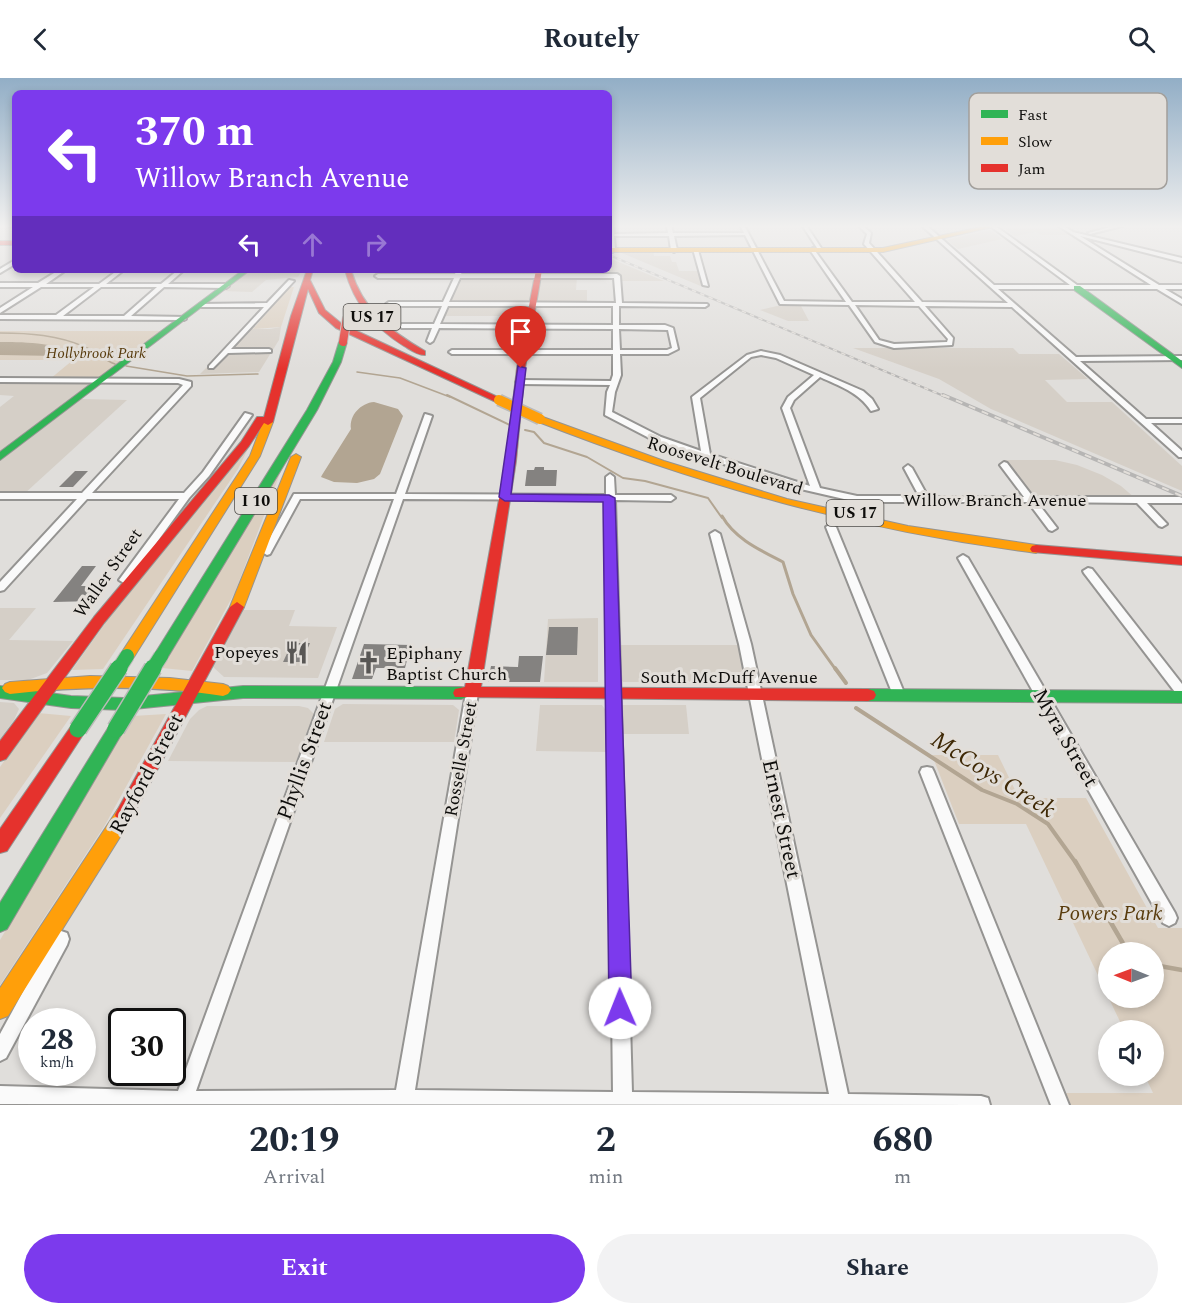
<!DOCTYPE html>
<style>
body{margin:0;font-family:Spectral,serif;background:#f2f2f3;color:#1f2937;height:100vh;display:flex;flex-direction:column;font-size:22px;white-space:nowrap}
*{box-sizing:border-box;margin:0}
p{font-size:20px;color:#747a83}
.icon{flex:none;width:33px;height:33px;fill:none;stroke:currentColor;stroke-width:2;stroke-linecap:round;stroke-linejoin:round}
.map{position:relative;height:1027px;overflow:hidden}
.details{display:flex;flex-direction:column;background:#fff;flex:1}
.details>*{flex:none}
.guide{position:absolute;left:12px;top:12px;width:600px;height:183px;border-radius:9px;box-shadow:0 3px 9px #0003;background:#7c3aed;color:#fff;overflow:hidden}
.needle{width:39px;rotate:271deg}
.buttons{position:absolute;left:1098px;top:864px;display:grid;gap:12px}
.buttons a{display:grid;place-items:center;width:66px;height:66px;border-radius:50%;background:#fff;box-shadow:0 3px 9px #0003;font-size:30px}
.speed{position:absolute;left:18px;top:930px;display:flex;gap:12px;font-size:30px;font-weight:700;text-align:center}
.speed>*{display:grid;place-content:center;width:78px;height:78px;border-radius:50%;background:#fff;box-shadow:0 3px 9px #0003;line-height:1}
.speed small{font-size:15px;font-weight:400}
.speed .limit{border:3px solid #111;border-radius:9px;background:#fff;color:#111}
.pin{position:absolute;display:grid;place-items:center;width:51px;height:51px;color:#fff;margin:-62px -26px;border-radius:50% 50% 50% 0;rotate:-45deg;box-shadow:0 0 6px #0007}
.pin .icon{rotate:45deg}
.me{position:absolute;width:66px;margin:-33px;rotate:359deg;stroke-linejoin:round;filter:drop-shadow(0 0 4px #0008)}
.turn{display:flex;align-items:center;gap:21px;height:126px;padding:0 24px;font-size:27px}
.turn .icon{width:78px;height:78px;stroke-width:2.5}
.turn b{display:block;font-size:42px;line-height:51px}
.lanes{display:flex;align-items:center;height:57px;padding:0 24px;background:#0003;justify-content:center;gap:30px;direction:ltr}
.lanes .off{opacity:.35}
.eta{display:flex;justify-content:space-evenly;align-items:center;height:102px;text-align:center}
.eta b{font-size:36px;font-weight:700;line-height:42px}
.cta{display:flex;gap:12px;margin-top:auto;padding:12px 24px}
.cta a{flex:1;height:69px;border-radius:36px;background:#7c3aed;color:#fff;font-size:24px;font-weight:700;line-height:69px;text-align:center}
.cta a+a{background:#f2f2f3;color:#1f2937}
header{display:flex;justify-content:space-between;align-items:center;height:78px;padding:0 24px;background:#fff;font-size:27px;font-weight:700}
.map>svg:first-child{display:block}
.built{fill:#d5cfc7}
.green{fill:#dbcfc0;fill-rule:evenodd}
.water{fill:#b2a592}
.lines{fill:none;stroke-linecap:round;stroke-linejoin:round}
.stream-far4{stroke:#b2a592;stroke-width:1.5}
.stream-far3{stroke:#b2a592;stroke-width:2}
.stream-far2{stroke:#b2a592;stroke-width:3}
.stream-far1{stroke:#b2a592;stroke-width:4}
.stream{stroke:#b2a592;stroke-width:4.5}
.building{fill:#848280}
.street-casing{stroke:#959492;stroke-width:4}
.fast-casing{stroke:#959492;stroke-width:2}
.slow-casing{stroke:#959492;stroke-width:2}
.jam-casing{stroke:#959492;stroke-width:2}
.street{fill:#fafafa;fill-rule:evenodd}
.fast{fill:#30b455;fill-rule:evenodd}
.slow{fill:#ff9f0a;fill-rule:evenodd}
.jam{fill:#e5322d;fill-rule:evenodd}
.rail-far1-casing{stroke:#b6b5b4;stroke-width:2}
.rail-casing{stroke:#b6b5b4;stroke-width:4}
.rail-far1{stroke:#e2ded9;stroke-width:1.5;stroke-dasharray:4.5;stroke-linecap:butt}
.rail{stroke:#e2ded9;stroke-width:2;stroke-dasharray:7;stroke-linecap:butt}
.fast-bridge-far1-casing{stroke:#bbbab8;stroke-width:16;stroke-linecap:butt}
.fast-bridge-casing{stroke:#bbbab8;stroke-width:20;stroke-linecap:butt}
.slow-bridge-casing{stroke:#bbbab8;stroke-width:13;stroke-linecap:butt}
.jam-bridge-casing{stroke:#bbbab8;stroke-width:10;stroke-linecap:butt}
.fast-bridge-far1{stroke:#30b455;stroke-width:14}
.fast-bridge{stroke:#30b455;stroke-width:17}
.slow-bridge{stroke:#ff9f0a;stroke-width:10}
.jam-bridge{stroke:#e5322d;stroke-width:8}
.route{fill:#7c3aed;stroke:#51269a;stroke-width:1.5}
.labels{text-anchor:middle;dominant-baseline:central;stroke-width:6;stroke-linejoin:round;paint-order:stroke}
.far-park-label{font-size:15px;font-style:italic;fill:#583b0c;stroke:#e2ded9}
.shield{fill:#e2ded9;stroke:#4e4c49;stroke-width:1.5}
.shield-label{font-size:16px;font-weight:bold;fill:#0e0d0b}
.street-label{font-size:18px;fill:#0e0d0b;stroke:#e2ded9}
.poi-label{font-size:18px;fill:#0e0d0b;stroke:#e2ded9;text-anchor:end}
.near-street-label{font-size:21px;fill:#0e0d0b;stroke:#e2ded9}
.near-park-label{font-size:21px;font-style:italic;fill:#583b0c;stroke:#e2ded9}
.near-water-label{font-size:24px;font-style:italic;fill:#3f2906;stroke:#e2ded9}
.key{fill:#e2ded9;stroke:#a29f9b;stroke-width:1.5}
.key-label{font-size:16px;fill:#0e0d0b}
</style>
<header><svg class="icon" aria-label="back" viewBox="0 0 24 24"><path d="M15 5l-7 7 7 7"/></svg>Routely<svg class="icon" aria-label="search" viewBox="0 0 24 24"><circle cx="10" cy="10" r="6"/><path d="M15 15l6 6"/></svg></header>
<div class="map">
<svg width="1182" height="1027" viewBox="0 0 1182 1027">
<rect width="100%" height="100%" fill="#e0dedb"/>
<g class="built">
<path d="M1013 147H1053L1068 157H1041L1036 154 1015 158 1003 149Z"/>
<path d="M990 152 1002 161 958 171 947 162Z"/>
<path d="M617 173H653L654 178H670L672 184H676L679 193H698L703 209Z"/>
<path d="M609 180 664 203H621L620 197 542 196V192H609Z"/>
<path d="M250 192H302L298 199 266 202 252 214 222 213Z"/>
<path d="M460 199 535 200 530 225H449Z"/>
<path d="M540 199H577L576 212H587V226L536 225Z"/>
<path d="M450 227H527L529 228 527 238H443Z"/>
<path d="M777 228H801L809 243H788L760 232Z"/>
<path d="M281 249 279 262 259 294 200 296 245 251H270Z"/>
<path d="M853 270H1013L1019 276H1059L1088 301 1045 302 1067 324H1112L1182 388V413L991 331 939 301Z"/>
<path d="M0 301H99L0 374V329L14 318 0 317Z"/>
<path d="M81 321 127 322 24 416H0V382Z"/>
<path d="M1004 382H1055L1077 387 1102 397 1121 408 1135 420 1032 419Z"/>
<path d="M0 530H36L9 562 73 563 47 595 28 602H0Z"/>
<path d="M243 532H295L289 548 337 549 318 600 224 599 212 588Z"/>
<path d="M598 540V604H544L548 541Z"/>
<path d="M620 567H739L745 598 742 604H623L620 600Z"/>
<path d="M0 624 14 625 19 631 14 642 0 661Z"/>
<path d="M343 626 453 627 459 632 454 664H324L335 631Z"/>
<path d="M540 627H602L607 634V674L536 673Z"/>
<path d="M622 627H686L689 656H621Z"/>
<path d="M207 628H299L308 630 314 636 296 684 168 683 190 641 199 632Z"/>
</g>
<g class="green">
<path d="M290 209H294L281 249 253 251Z"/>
<path d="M0 253H162L99 301H50L73 282H0Z"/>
<path d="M256 355 238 391 103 591 72 592 128 513Z"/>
<path d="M284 385 235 514 192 593 162 590Z"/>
<path d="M38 635 71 638 0 740V689Z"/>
<path d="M166 636 105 747 0 907V862L121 657 133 638Z"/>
<path d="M932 677H998L1019 720H1086L1158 850H1182V1027H1071L1066 1015H1153L1145 998H1154V952H1124L1026 746H959ZM1108 874H1154V920H1108Z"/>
</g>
<g class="water">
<path d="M0 264C17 264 60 264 72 276L58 278 0 277Z"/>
<path d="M374 324 398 331 403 338 380 396 374 401 357 405 334 404 321 399 322 397 351 351C349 337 361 325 374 324Z"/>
</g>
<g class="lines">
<g class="stream-far4">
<path d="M0 255C29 255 58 257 85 269 96 274 104 282 115 286"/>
<path d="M126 288 187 298 258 296"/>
<path d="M357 294 400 300 450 319"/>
</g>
<g class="stream-far3">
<path d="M447 317 510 347"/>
<path d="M525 352 534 354 544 365 587 379 623 400 645 403 708 420 722 440"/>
</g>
<path class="stream-far2" d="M722 438C735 461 760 472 783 484L793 516 811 557 836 592"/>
<g class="stream-far1">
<path d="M835 590 846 605"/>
<path d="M856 630 982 712 1017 726 1048 746 1076 785"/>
</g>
<g class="stream">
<path d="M1075 783 1128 874"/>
<path d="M1154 887 1182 892"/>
</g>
</g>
<g class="building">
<path d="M535 389H544V392H557L556 408H525L527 392H534Z"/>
<path d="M75 393H88L73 409H59Z"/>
<path d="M82 488H96L81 508H107L96 523 53 524Z"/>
<path d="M549 549H578L577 577H546Z"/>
<path d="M292 565H310L302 584H283Z"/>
<path d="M364 566 411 567 405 590H376L372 601H352Z"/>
<path d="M519 578H543L540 604H488L491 588 518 589Z"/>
</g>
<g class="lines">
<defs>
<g id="street">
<path d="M9 147H15V149L9 148Z"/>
<path d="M610 147H614V156L668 155 667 147H671L673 155H744L740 147H744L784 223 846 224 810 172 813 170 852 224H915L864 166 867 156 858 147H862L871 155 869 165 922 224 1008 225 921 147H926L994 207H1070L989 147H994L1077 207H1151L1057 147H1062L1073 154 1182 180V184L1080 158 1159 207H1182V211H1165L1182 221V226L1157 211H998L1076 279 1182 278V282L1080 283 1146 341H1182V345H1151L1182 373V379H1179L1012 229 925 228 953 260 952 267 894 270 875 264 849 227 780 226 745 157 674 158 677 172 674 174 671 172 669 158H614L615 172 612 174 609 172ZM855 227 919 228 948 261 947 264 894 266 879 262Z"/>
<path d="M802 147H806L823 173H819Z"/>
<path d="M1119 147H1126L1090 156 1088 155Z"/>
<path d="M693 171 698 172 708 208 703 207Z"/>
<path d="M15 182V186L0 195V191Z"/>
<path d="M59 192H66L46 206H99L118 192H124L106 206H161L178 192H184L168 206H226L229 208 226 210 164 209 131 238 186 239V241L184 242 0 241V237H56L94 209H41L0 235V230L33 209H0V205H38ZM101 209H157L124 238H63Z"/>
<path d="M457 192H463L461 196H617L620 198 622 225 707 226 708 227 705 229 619 228V247H665L673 250 678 271 668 276H620L621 297 615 314 612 334 661 359 701 373 692 319 747 277 761 273 780 277 863 313 872 321 878 331 871 333C859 314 839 308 820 299L794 322 790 330 820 410 857 418H919L904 390 908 387 912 390 928 419H1024L1000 387 1004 384 1007 385 1033 419H1182V425H1147L1167 446 1162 449 1159 448 1137 425 1037 424 1057 450 1052 453 1049 452 1028 424H857L792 409 655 363 605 337 607 314 610 307 520 306 516 304 520 302 611 303 613 297V276H452L449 274 452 272H613V251L439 250 433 263 430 265 427 263 432 250H402L399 248 402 246H434L442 228H389L386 226 389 224H443L454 200H378L375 198 378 196H455ZM460 200H614L616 225 449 224ZM448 228H613V247L440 246ZM619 251 668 252 672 270 667 272H620ZM761 277 776 280 814 297 788 319 782 330 810 408 710 376 700 320 751 279Z"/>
<path d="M289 202 294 203 231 271H269L271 272V274L228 275 213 290H209V288L264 229H202L200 228V226L267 225Z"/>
<path d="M0 300 179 301 191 304V308L92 415H184L203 394 245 335 252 337 209 398 189 420 128 504 124 505 119 502 179 421H87L4 512 0 513V504L77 421H0V415H82L183 307 178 305 0 304Z"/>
<path d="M425 336 432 338 405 416 606 417V399L610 396 614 399 615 417H671L675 420 671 423 615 422 632 1014 829 1016 739 566 710 456 715 453 720 456 751 566 848 1016 981 1018 988 1020 990 1027 0 1026V1008L178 1013 394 421H300L270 476 267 477 262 474 294 416H396ZM403 421 606 422 613 1014 415 1012 478 615 476 612 472 610 468 612 466 615 396 1012 196 1013Z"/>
<path d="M831 446 836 449 905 617 903 620 899 622 895 620 893 617 826 449Z"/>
<path d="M963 477 968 480 1175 835 1177 840 1175 845 1169 848 1163 845 958 480Z"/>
<path d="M1088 490 1092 491 1182 606V620L1178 618 1084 495 1083 493Z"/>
<path d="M927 689 932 690 934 694 1069 1027H1051L920 694 922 690Z"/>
<path d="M61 853 67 855 69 861 67 867 6 980 0 983V956L55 855Z"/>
</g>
<g id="fast">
<path d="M243 192H250L0 382V374Z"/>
<path d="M1074 208H1080L1182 283V290L1074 212Z"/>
<path d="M343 261 347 264 341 284 317 332 166 582H156L154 578 156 574 307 332 333 284 339 264Z"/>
<path d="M0 608 71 618 124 620 243 608 461 609 467 611 469 615 467 619 461 621 243 620 124 632 71 630 0 620Z"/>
<path d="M868 611 1182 613V625L868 623 862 621 860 617 862 613Z"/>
<path d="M116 645 122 647 124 651 122 655 7 851 0 854V825L110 647Z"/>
</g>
<g id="slow">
<path d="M990 147H1001L883 174H609V170H883Z"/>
<path d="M540 338 664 383 787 421 908 448 1036 467 1042 471 1036 475C858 452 703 408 536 343V339Z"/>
<path d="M268 341 273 344 260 378 132 582H122L120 578 122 574 250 378 263 344Z"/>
<path d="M296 376 301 379 244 529 242 532H232L230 529 291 379Z"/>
<path d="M90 598 170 600 223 606 228 608 231 612 228 616 223 618C152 607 82 608 10 616L5 614 2 610 5 606 10 604Z"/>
<path d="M124 729 130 731 133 737 130 743 8 938 0 941V910L118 731Z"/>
</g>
<g id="jam">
<rect x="0" y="163" width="15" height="4"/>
<path d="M307 192H313L310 202 325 232 342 246 504 322 496 324 336 250 319 235 308 211 273 344 268 347 264 345 249 368 104 545 6 681 0 683V663L94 539 241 364 257 339H264L291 238Z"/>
<path d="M345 192H351C363 232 390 253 425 273V277C417 277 411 272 404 268 374 249 354 226 345 192Z"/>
<path d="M536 192H542L525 290 516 383 481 609 868 611 874 613 876 617 874 621 868 623 455 619 453 615 455 611 465 609 506 383 517 290Z"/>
<path d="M1036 467 1182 479V487L1032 474 1030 471 1032 468Z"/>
<path d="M237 524 244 529 130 743 124 745 118 743 115 737 118 731 230 529Z"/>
<path d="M78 645 84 647 86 651 84 655 7 773 0 775V751L72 647Z"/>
</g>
</defs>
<use href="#street" class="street-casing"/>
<use href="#fast" class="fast-casing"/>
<use href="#slow" class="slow-casing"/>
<use href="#jam" class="jam-casing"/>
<use href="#street" class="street"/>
<use href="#fast" class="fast"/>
<use href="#slow" class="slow"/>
<use href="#jam" class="jam"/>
<defs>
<path id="rail-far1" d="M609 177 946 319"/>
<path id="rail" d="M943 317 1182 418"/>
</defs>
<use href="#rail-far1" class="rail-far1-casing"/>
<use href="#rail" class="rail-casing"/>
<use href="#rail-far1" class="rail-far1"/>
<use href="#rail" class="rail"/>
<defs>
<g id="fast-bridge-far1">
<path d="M118 592 127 578"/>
<path d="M152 592 161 578"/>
</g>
<g id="fast-bridge">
<path d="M78 651 119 590"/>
<path d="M116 651 153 590"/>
</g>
<path id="slow-bridge" d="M499 322 540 341"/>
<path id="jam-bridge" d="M343 264 347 239"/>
</defs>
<use href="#fast-bridge-far1" class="fast-bridge-far1-casing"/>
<use href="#fast-bridge" class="fast-bridge-casing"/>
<use href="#slow-bridge" class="slow-bridge-casing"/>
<use href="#jam-bridge" class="jam-bridge-casing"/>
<use href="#fast-bridge-far1" class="fast-bridge-far1"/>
<use href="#fast-bridge" class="fast-bridge"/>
<use href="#slow-bridge" class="slow-bridge"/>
<use href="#jam-bridge" class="jam-bridge"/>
</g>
<linearGradient id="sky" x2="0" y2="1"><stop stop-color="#92aec6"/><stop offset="0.51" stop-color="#f1f0ef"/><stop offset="1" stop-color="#f1f0ef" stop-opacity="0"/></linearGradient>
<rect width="1182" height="291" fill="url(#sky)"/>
<path class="route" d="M518 288 526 290 511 416 609 417 615 420 632 930 628 937 620 941 613 937 609 930 603 424 505 423 499 419Z"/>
<defs>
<symbol id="restaurant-bare" viewBox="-9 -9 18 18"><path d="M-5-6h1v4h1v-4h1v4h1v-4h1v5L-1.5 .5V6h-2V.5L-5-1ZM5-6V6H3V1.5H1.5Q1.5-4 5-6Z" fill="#585654" stroke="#e2ded9" stroke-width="2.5" paint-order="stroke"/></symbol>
<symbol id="church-bare" viewBox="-9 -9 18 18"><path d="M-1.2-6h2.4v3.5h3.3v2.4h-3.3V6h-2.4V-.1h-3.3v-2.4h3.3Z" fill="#585654" stroke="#e2ded9" stroke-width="2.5" paint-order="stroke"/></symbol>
</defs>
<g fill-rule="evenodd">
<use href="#restaurant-bare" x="280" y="558" width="33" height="33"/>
<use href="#church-bare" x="352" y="568" width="33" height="33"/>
</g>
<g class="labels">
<g class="far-park-label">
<text x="96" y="275">Hollybrook Park</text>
</g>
<g class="shield">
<rect x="343.5" y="226" width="57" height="26" rx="4.5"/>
<rect x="235" y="410" width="42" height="26" rx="4.5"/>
<rect x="826.5" y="422" width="57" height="26" rx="4.5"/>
</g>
<g class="shield-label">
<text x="372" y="239">US 17</text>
<text x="256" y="423">I 10</text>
<text x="855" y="435">US 17</text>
</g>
<g class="street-label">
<text transform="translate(725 388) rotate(17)">Roosevelt Boulevard</text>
<text x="995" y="422">Willow Branch Avenue</text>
<text transform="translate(108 495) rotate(-55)">Waller Street</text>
<text x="729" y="599">South McDuff Avenue</text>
<text transform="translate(461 681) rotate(-80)">Rosselle Street</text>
</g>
<g class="poi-label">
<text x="279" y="574">Popeyes</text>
<text x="386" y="575" text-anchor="start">Epiphany<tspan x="386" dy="21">Baptist Church</tspan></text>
</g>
<g class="near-street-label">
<text transform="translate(1065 660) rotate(60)">Myra Street</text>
<text transform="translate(305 683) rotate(-70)">Phyllis Street</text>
<text transform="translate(147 696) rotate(-62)">Rayford Street</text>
<text transform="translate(781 741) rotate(78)">Ernest Street</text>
</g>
<g class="near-park-label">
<text x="1110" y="836">Powers Park</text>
</g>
<g class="near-water-label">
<text transform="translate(993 697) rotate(32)">McCoys Creek</text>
</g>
</g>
<rect x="969" y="15" width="198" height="96" rx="9" class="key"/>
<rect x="981" y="32" width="27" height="8" fill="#30b455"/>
<rect x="981" y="59" width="27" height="8" fill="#ff9f0a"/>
<rect x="981" y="86" width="27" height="8" fill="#e5322d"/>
<g class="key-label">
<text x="1018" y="42">Fast</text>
<text x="1018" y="69">Slow</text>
<text x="1018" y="96">Jam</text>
</g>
</svg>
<div class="buttons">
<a><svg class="needle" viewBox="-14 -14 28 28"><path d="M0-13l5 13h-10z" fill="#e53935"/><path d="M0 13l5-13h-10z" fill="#747a83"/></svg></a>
<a><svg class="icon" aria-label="sound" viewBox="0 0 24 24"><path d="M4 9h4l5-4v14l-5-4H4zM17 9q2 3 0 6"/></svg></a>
</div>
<div class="speed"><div>28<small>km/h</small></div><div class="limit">30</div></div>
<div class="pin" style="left:521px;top:290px;background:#d93025"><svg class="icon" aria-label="arrive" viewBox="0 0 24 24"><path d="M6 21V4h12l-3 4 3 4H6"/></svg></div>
<svg class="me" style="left:620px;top:930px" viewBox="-20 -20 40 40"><circle r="19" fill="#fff"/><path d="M0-13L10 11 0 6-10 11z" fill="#7c3aed"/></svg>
<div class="guide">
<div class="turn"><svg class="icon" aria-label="left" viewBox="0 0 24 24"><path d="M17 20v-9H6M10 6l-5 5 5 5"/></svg><div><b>370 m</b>Willow Branch Avenue</div></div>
<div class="lanes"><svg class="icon" aria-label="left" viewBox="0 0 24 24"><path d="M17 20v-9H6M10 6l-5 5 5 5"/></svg><svg class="icon off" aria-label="ahead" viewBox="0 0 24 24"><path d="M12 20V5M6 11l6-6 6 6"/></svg><svg class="icon off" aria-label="right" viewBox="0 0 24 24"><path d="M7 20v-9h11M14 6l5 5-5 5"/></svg></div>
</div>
</div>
<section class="details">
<div class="eta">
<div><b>20:19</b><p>Arrival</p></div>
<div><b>2</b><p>min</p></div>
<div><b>680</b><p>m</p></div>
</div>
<div class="cta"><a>Exit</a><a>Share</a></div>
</section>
